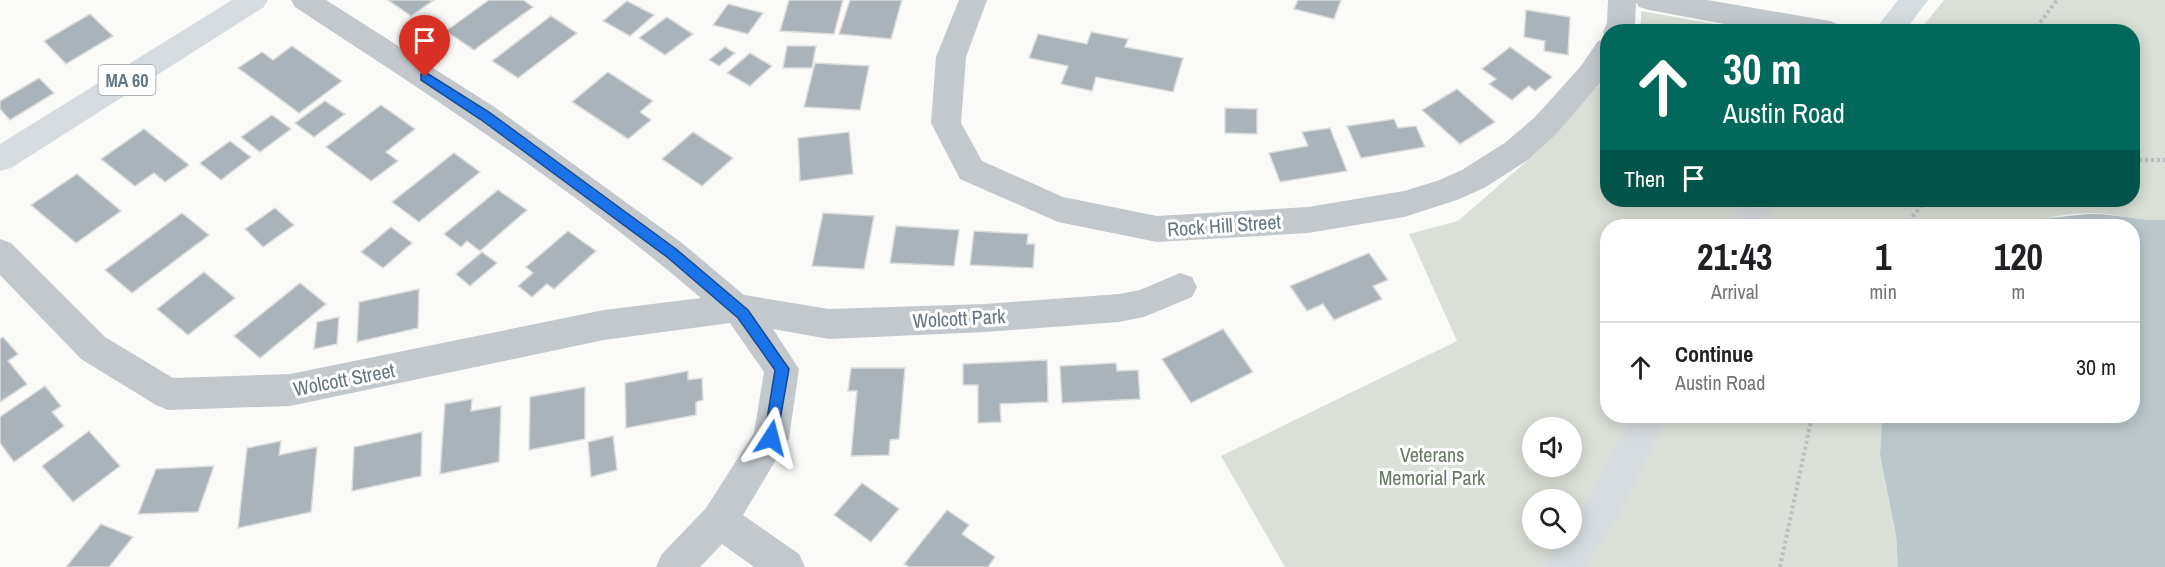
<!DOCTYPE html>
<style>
body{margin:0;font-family:"Archivo Narrow",sans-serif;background:#f2f2f2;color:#202124;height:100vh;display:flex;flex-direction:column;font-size:22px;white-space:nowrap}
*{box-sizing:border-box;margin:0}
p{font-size:20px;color:#757577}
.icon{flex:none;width:33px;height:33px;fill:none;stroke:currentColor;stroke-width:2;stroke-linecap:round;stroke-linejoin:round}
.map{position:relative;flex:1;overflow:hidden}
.side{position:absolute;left:1600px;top:219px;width:540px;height:204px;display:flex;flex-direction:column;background:#fff;border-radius:24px;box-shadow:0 3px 15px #0003}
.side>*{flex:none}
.guide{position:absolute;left:1600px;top:24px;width:540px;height:183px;border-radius:24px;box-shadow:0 3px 15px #0003;background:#00695c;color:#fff;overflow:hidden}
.tools{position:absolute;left:1522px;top:417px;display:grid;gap:12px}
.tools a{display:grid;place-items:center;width:60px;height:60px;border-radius:50%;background:#fff;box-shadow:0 3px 15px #0003;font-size:30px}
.pin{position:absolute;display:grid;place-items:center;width:51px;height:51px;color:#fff;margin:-62px -26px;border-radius:50% 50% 50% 0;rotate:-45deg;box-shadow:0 0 6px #0007}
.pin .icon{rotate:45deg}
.me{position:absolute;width:66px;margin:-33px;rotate:9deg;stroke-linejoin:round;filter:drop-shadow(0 0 4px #0008)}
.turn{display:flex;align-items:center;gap:21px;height:126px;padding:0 24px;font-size:27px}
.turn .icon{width:78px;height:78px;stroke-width:2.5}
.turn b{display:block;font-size:42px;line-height:51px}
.then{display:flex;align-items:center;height:57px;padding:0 24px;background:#0003;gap:12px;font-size:22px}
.eta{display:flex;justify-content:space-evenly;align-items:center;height:102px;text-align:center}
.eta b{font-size:36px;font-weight:700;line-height:42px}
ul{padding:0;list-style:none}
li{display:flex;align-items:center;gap:18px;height:90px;padding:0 24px;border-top:2px solid #e0e0e0}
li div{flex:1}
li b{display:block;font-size:22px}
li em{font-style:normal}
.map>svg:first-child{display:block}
.green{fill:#dadfd7;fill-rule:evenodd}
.water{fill:#bbc7cb}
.building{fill:#aab3b9;stroke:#dcdcda;stroke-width:1.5}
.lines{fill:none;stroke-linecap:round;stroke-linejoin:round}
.path{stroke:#bbbfc2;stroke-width:4;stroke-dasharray:3 3;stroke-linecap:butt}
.street{fill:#c3c8cc;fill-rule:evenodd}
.primary{fill:#d6dbdf;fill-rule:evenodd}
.route{fill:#1a73e8;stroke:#114b97;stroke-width:1.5}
.labels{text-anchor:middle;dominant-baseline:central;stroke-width:6;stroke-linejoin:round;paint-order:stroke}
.shield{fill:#fff;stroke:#939fa8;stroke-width:1.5}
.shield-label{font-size:18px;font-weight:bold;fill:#657683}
.street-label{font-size:20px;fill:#657683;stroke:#fff}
.park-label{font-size:20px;fill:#687a64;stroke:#fff}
</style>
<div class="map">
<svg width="2165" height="567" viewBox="0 0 2165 567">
<rect width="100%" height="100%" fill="#fafaf8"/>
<g class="green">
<path d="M1944 0H2165V220C2145 221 2128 217 2108 214 2081 211 2048 215 2024 226H1608V416H1882L1880 455 1896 535 1898 567H1285L1221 456 1457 341 1409 234 1458 221 1536 153 1608 75V200H2133V32L1919 31ZM1533 428H1572V466H1533ZM1533 500H1572V538H1533Z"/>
<path d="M1641 11 1754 31H1637L1641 22Z"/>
</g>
<path class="water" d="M2088 214C2114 213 2139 221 2165 220V567H1898L1896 535 1880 455 1882 416H2133V226H2024L2040 219Z"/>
<g class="building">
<path d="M388 0H434L411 16Z"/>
<path d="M489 0H523L533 7 474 50 446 31Z"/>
<path d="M789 0H843L834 34 780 31Z"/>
<path d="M850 0H902L891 39 839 34Z"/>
<path d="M1298 0H1341L1334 19 1294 9Z"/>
<path d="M627 1 654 15 630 36 603 21Z"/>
<path d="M728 4 763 13 748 34 713 25Z"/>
<path d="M1526 10 1570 17 1568 55 1544 51 1545 41 1524 37Z"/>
<path d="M90 14 113 36 66 64 44 41Z"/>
<path d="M551 16 577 33 518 78 492 61Z"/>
<path d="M667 17 693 34 665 55 639 38Z"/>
<path d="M1091 32 1128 39 1125 47 1183 58 1173 92 1096 77 1092 91 1061 84 1068 66 1029 58 1038 34 1087 44Z"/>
<path d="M292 46 342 81 299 113 238 68 262 52 273 60Z"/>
<path d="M787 46H816L812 68H783Z"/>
<path d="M725 47 735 53 719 66 709 60Z"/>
<path d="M1510 47 1552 77 1535 91 1529 86 1512 100 1489 84 1496 79 1482 69Z"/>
<path d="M750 53 772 66 750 86 727 73Z"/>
<path d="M815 63 869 66 860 110 804 107Z"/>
<path d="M608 72 653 101 640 112 651 120 628 139 572 102Z"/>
<path d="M39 78 54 93 10 120 0 109V101Z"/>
<path d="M1457 89 1495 122 1460 144 1422 110Z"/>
<path d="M325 101 345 114 314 137 295 123Z"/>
<path d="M381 105 415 129 386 152 398 161 371 181 326 147Z"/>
<path d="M1225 108 1257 109V134L1225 133Z"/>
<path d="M272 115 291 129 260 152 241 137Z"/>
<path d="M1394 119 1398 128 1416 126 1425 147 1361 158 1347 126Z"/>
<path d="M1330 128 1347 171 1280 182 1269 153 1308 146 1302 132Z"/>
<path d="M144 129 189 165 165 182 154 173 135 186 101 159Z"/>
<path d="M693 132 733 158 702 186 662 159Z"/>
<path d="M849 132 853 174 800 181 798 138Z"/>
<path d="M230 141 251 157 221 180 200 163Z"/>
<path d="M454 153 480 172 419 222 392 202Z"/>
<path d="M77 174 121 211 76 243 31 205Z"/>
<path d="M498 190 527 210 480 251 467 241 461 247 444 234Z"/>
<path d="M275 208 294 225 263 247 245 229Z"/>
<path d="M182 213 209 235 132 293 105 270Z"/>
<path d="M823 213 874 216 864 269 812 266Z"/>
<path d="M896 226 959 230 954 266 890 263Z"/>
<path d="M391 227 412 243 383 268 361 252Z"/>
<path d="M568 231 596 251 554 289 547 284 532 297 518 286 533 273 526 267Z"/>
<path d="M974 231 1028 234 1027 244H1035L1033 268 970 265Z"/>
<path d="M482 252 497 263 470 286 456 274Z"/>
<path d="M1369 253 1388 280 1373 286 1382 299 1334 320 1323 304 1307 311 1290 286Z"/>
<path d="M204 272 235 298 188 335 157 309Z"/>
<path d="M300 283 326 304 260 358 234 336Z"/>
<path d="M419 289 418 328 357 342 359 302Z"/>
<path d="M339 317 337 344 314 349 317 322Z"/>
<path d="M1223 329 1253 372 1191 403 1162 359Z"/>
<path d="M3 337 18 354 8 361 27 384 0 402V339Z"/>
<path d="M1047 360 1048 402 1000 404 1001 422 978 423V385H963V364Z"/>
<path d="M1116 363 1117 371 1138 370 1140 399 1062 403 1060 366Z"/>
<path d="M851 368H905L899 439 890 440 889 455 851 456 857 391H848Z"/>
<path d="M688 371V380L702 378 703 400 696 402V415L626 428 625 383Z"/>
<path d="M45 386 61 406 52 412 64 426 14 462 0 443V417Z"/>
<path d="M585 387V439L529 450 530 397Z"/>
<path d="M472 399 471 411 501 406 499 462 440 474 445 404Z"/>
<path d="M89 431 120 466 73 502 42 466Z"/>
<path d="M422 432 421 476 352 491 354 447Z"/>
<path d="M613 436 617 470 591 477 588 442Z"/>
<path d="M281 441 279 455 317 447 311 512 238 528 247 448Z"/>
<path d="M214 466 198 512 138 514 156 469Z"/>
<path d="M862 483 899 509 871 542 834 515Z"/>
<path d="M947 510 969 525 962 534 995 557 988 567H909L904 564Z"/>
<path d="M101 524 133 537 109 567H66Z"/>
</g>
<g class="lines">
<g class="path">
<path d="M2033 32 2057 0"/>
<path d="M2133 160H2165"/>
<path d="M1905 226 1926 200"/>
<path d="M1780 567 1812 416"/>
</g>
<g class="street">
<path d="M291 0H326L496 108 682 243 744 295 829 309 985 304 1119 294 1140 290 1180 273 1192 277 1197 287 1192 297 1144 317 1119 322 985 332 829 339 773 329 799 369 789 438 743 515 799 554 805 567H754L722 544 700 567H656L662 554 706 508 754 433 764 372 730 323 604 340 290 406 168 410 156 405 81 359 0 275V239L11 243 105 337 173 378 290 374 604 310 701 298C574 189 434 98 295 7Z"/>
<path d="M959 0H987L966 57 961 123 982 161 1063 197 1157 216 1308 207 1404 191 1437 181 1462 170 1506 142 1535 117 1581 66 1598 41 1606 39 1603 32 1607 23 1608 0H1707L1830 21 1840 25 1844 32H1768L1649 10 1639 7 1636 2 1635 23 1632 32H1608V72L1601 82 1557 133 1528 160 1484 188 1457 200 1404 217 1308 233 1157 242 1058 222 960 179 931 123 936 57Z"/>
</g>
<g class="primary">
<path d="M232 0H268L264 7 11 168 0 171V144Z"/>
<path d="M1898 0H1928L1904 32H1873Z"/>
<path d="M1745 200H1778L1762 226H1729Z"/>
<path d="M1632 416H1668L1613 525 1584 567H1543L1560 538H1572V521L1587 501Z"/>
</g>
</g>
<path class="route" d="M425 72 489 112 676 249 748 310 789 369 776 443 771 445 766 443 764 438 775 370 738 318 667 257 480 119 421 80V74Z"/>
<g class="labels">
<rect class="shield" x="98.5" y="65" width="57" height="30" rx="4.5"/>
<g class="shield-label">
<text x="127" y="80">MA 60</text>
</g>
<g class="street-label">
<text transform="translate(1224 225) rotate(-4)">Rock Hill Street</text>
<text transform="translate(959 318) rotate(-3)">Wolcott Park</text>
<text transform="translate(344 379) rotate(-11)">Wolcott Street</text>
</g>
<g class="park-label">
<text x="1432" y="454">Veterans<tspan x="1432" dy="23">Memorial Park</tspan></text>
</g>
</g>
</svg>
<div class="tools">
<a><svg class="icon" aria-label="sound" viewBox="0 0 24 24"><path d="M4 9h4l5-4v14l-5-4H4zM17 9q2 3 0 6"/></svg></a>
<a><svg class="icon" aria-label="search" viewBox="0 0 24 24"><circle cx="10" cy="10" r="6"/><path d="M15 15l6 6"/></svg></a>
</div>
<div class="pin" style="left:425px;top:77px;background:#d93025"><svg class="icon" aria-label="arrive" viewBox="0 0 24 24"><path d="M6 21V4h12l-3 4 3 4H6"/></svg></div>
<svg class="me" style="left:771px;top:438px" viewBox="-20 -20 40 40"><path d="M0-17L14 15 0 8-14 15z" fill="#1a73e8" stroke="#fff" stroke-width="4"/></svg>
<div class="guide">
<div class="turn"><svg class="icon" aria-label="ahead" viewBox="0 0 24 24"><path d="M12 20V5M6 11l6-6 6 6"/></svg><div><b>30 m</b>Austin Road</div></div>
<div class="then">Then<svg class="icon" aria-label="arrive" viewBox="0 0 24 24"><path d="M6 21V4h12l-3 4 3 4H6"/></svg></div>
</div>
<section class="side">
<div class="eta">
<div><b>21:43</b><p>Arrival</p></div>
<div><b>1</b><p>min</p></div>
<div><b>120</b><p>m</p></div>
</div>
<ul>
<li><svg class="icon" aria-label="ahead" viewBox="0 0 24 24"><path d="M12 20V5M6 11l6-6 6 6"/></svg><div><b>Continue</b><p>Austin Road</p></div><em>30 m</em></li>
</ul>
</section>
</div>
